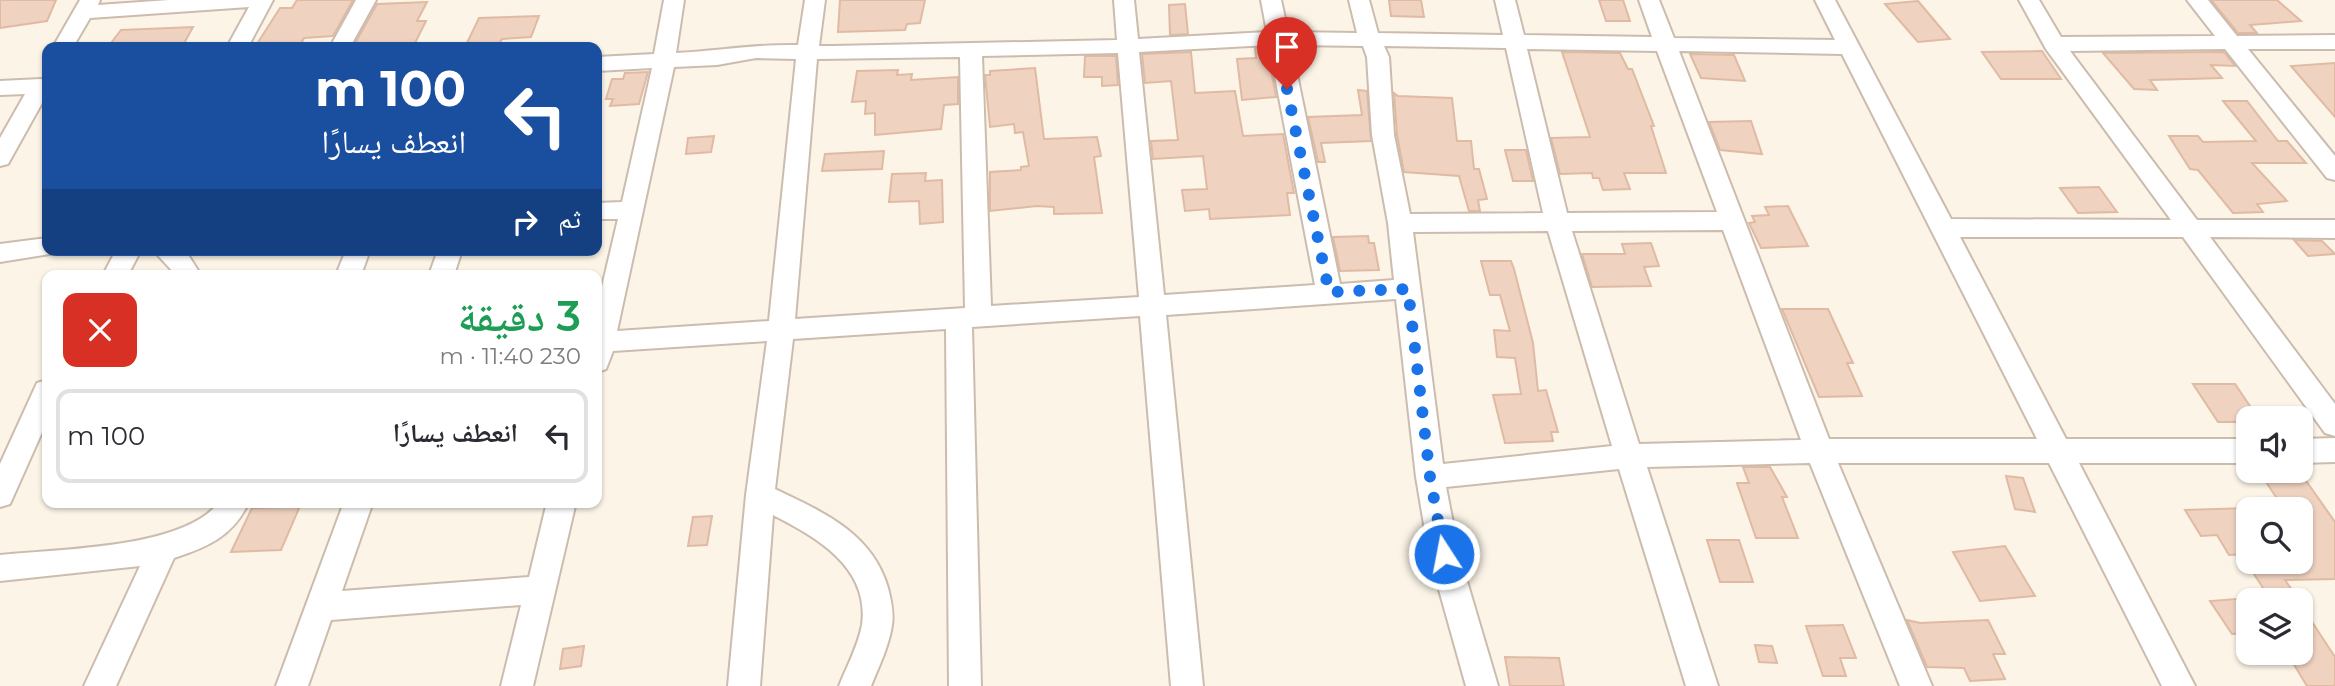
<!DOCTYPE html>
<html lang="ar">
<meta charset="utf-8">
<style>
body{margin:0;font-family:Montserrat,"Noto Naskh Arabic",sans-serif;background:#f7f7f7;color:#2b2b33;direction:rtl;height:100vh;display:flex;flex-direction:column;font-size:26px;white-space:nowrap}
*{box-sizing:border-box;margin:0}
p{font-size:23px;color:#7c7c81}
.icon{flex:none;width:38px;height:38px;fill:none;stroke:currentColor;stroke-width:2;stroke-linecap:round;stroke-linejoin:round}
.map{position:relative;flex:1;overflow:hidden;direction:ltr}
.drawer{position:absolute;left:42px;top:270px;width:560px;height:238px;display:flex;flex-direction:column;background:#fff;border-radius:14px;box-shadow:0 2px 5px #0004;direction:rtl}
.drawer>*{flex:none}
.banner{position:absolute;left:42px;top:42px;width:560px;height:214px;border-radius:14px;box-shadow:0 2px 5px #0004;direction:rtl;background:#1a4fa0;color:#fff;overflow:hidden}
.controls{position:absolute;left:2236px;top:406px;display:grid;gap:14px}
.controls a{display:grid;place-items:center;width:77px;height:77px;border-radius:14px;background:#fff;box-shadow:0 2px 5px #0004;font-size:35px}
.pin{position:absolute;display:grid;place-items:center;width:60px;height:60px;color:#fff;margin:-72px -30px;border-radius:50% 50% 50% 0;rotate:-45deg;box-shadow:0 0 7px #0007}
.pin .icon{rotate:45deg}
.me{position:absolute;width:77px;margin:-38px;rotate:349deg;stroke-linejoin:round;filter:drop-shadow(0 0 5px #0008)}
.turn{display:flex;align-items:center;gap:24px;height:147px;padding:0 21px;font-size:32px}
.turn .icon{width:91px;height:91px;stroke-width:2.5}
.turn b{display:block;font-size:49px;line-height:60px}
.then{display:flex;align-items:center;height:66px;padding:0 21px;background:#0003;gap:14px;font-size:26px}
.round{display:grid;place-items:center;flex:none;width:74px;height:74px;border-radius:14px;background:#f7f7f7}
.head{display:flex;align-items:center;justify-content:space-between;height:119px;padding:0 21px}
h1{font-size:42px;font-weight:600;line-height:52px;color:#1e9e55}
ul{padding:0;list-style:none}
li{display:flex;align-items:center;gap:21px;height:94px;margin:0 14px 10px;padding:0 7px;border:4px solid #e1e1e2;border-radius:14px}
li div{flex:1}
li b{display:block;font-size:26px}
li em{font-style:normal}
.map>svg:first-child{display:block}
.building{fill:#efd3c0;stroke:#e0baa2;stroke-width:2}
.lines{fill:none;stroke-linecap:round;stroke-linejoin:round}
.street-casing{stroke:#ccbcae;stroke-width:4}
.street{fill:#fff;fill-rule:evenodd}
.route{stroke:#1a73e8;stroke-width:12;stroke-dasharray:0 21.6}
</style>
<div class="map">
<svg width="2335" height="686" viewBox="0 0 2335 686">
<rect width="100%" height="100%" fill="#fbf4e7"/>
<g class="building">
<path d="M0 0H56L47 21 0 28Z"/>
<path d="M297 0H353L333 36 304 38 299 47H255L280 8H292Z"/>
<path d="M840 0H925L920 23 907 24 905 30 838 32Z"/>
<path d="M1389 0H1421L1424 17 1391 16Z"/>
<path d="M1599 0H1623L1630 21H1606Z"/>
<path d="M2211 0H2277L2301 21 2250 25 2257 33H2238Z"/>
<path d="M1918 1 1950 39 1918 42 1885 4Z"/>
<path d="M427 2 417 21H426L413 47H353L377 4Z"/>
<path d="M1185 4 1188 34 1170 35 1169 5Z"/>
<path d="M539 16 531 37 502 39 497 47H465L479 18Z"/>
<path d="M193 27 182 47H108L121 30Z"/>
<path d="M1255 48H1267L1276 97 1242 100 1237 59 1256 58Z"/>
<path d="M1294 48H1310L1311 56H1305L1307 66H1298Z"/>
<path d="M2042 51 2061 79H2001L1982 52Z"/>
<path d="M1191 52 1195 93 1235 91 1243 136 1283 134 1294 193H1287L1290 215 1210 219 1209 209 1185 211 1182 190 1207 189 1203 156 1153 159 1151 141 1178 140 1171 81 1145 83 1142 54Z"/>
<path d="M1562 52 1620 53 1628 69H1632L1654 126H1651L1666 173H1624L1630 189 1603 190 1599 178H1593L1592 173 1560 174 1551 138 1590 137Z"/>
<path d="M2224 52 2235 66 2211 65 2222 78 2150 80 2157 90 2134 89 2103 53Z"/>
<path d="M1690 54 1734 55 1745 81 1701 78Z"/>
<path d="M1085 56H1116L1118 85 1102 86V77H1084Z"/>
<path d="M2335 63V117L2291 66Z"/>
<path d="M1035 68 1044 139 1097 137 1101 156 1094 157 1102 213 1054 214V207L1037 206 990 211V172L1021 170V167L1029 166 1023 132 1015 133 1014 124 990 127 985 75H990V71Z"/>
<path d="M898 70 897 75 912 74 911 80 958 77V104L944 105 941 129 875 135V113L865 114 866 101 852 102 857 71Z"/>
<path d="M648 72 639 104 610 106 613 99H606L612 79H623L625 73Z"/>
<path d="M1358 90 1367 91 1371 141 1321 143 1325 162H1318L1308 117 1362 115Z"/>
<path d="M1394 93 1398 96 1452 98 1457 141H1471L1474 169H1479L1487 199 1478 200 1480 211H1469L1459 176 1404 172 1397 135Z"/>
<path d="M2223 101H2247L2278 141H2287L2306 163H2252L2287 201 2257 204 2263 212 2233 213 2198 170 2190 169 2169 136H2198L2203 142 2256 141Z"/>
<path d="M1751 121 1762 154 1720 150 1709 122Z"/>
<path d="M714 136 711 152 686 154 688 138Z"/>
<path d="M1505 150H1526L1533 181H1513Z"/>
<path d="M884 151 882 169 822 171 825 154Z"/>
<path d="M926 173 925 181 942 180 943 222 920 224 919 201 889 202 892 174Z"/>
<path d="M2099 187 2117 212 2078 213 2060 188Z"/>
<path d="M1788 206 1808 246 1761 248 1749 223 1755 222 1752 216 1769 215 1765 207Z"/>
<path d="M1368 236 1369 243H1374L1379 270 1340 271 1333 237Z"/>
<path d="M2294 240 2322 241 2335 254 2308 256Z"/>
<path d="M1651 243 1659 266 1644 267 1651 286 1592 287 1582 254H1625L1622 244Z"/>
<path d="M1481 261H1511L1514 269 1533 343 1538 391 1546 390 1558 432H1551L1553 441 1505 443 1493 395 1521 394 1515 358 1497 357 1494 330 1510 331 1500 295H1490Z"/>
<path d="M1782 309H1828L1853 363H1847L1862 396 1819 397Z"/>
<path d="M2193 384H2235L2258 418H2249V422H2218Z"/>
<path d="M1743 467H1770L1787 497H1782L1798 538H1756L1737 483H1749Z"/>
<path d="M2302 475 2335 522V579L2285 580 2299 600H2271L2246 562H2301V509H2284L2262 476Z"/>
<path d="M2006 476 2023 478 2035 512 2015 509Z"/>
<path d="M300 506 281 550 231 552 252 508Z"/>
<path d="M2249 508V554L2229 555 2217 535 2201 536 2185 510Z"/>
<path d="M712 516 707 545 688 546 693 517Z"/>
<path d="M1707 540H1739L1753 582H1720Z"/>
<path d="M2005 546 2035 596 1980 601 1953 552Z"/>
<path d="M2249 598V633L2232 634 2210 601Z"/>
<path d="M2301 605 2335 657V686H2307L2287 653H2301Z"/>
<path d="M1907 620 1920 623 1988 620 2005 654H1993L2005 679 1970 681 1964 668 1927 667Z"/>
<path d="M1843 625 1856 658H1840L1846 676H1823L1806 626Z"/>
<path d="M1755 645 1772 646 1777 663 1759 662Z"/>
<path d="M584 646 581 666 560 669 563 649Z"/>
<path d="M1505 657 1559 658 1564 686H1510Z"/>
</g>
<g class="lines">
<defs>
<g id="street">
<path d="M80 0H100L98 5 169 0H273L248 47H227L249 7 90 18 73 47H53Z"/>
<path d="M356 0H376L350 47H330Z"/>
<path d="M664 0H684L676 53C717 51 756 44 798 45L805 0H825L819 46H833L1117 40 1114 0H1134L1138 39 1267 32 1261 0H1281L1288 32 1357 33 1349 0H1369L1378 33 1503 35 1495 0H1515L1524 35 1652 37 1639 0H1659L1674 38 1835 40 1815 0H1835L1951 219 2171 220 2046 49 2019 0H2039L2061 37 2215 36 2187 0H2208L2237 36 2335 35V49H2248L2335 156V180L2327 178 2225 49 2070 51 2197 220H2335V238L2210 237 2335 404V436L2325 433 2183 237H1960L2066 439H2249V463H2079L2195 686H2162L2049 463H1838L1932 686H1900L1810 463 1647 467 1718 686H1686L1619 469 1446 487 1459 554 1498 686H1466L1429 554 1416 477 1396 299 1166 315 1203 686H1171L1140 316 972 327 981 686H949L946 329 793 339 775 489C823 512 872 533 888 588 891 600 894 613 892 625 889 646 879 666 871 686H839C847 666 858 646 862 625 870 567 816 537 773 515L760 686H728L746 495 767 341 613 351 606 369 597 372V308L618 219H597V203L622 202 652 68 597 71V57L654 54ZM1269 45 1315 285 1164 295 1139 52ZM1291 45 1363 46 1367 57 1372 135 1388 223 1394 280 1340 284ZM1384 46 1506 48 1543 213 1410 214 1394 135 1389 57ZM1527 49 1657 51 1717 212 1567 213ZM1679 51 1842 54 2037 439H1829ZM1118 53 1139 297 991 306 982 56ZM960 57 965 308 795 319 817 59ZM756 58 796 59 769 321 617 331 674 67 717 65ZM1723 230 1801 440 1639 444 1572 231ZM1548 231 1612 446 1443 464 1413 232Z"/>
<path d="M41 79 47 81V94L8 164 0 166V138L25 94 0 95V81Z"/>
<path d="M47 238V250H57L56 253 0 262V244Z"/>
<path d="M116 250H141L128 275H103Z"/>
<path d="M153 250H185L201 275H176Z"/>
<path d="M346 250H370L361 275H336Z"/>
<path d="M438 250H462L454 275H429Z"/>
<path d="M47 380V421L10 504 0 507V464L37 383Z"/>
<path d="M2335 438V462L2301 463V439Z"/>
<path d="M219 502H249C233 536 208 547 174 558L116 686H84L140 566 0 581V555C56 549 185 549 219 502Z"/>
<path d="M344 502H373L342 591 529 577 547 502H576L533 686H501L521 605 331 620 308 686H276Z"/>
</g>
</defs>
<use href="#street" class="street-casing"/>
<use href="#street" class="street"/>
</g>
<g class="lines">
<path class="route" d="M1287 89 1329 292 1408 289 1430 477 1444 554"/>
</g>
</svg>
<div class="controls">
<a><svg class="icon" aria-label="sound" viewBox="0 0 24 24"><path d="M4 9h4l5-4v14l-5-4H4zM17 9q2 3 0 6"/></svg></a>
<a><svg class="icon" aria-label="search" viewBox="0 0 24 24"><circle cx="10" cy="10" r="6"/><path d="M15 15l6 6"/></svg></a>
<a><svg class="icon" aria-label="layers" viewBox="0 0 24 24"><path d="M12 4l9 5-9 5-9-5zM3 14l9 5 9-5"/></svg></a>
</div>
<div class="pin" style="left:1287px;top:89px;background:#d93025"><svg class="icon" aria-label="arrive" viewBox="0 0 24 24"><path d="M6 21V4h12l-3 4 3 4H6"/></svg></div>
<svg class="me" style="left:1444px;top:554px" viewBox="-20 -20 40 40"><circle r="17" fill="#1a73e8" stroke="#fff" stroke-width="3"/><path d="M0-11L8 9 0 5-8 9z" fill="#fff"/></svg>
<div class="banner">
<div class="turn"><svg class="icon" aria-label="left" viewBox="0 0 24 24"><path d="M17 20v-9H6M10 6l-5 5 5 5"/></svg><div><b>100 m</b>انعطف يسارًا</div></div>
<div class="then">ثم<svg class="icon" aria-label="right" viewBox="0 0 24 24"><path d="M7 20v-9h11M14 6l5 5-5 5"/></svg></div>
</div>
<section class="drawer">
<div class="head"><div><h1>3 دقيقة</h1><p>230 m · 11:40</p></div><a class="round" style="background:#d93025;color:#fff"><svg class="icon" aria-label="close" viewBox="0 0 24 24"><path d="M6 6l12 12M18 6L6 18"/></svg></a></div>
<ul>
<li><svg class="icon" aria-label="left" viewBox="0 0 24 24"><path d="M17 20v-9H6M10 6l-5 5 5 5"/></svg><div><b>انعطف يسارًا</b></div><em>100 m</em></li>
</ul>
</section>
</div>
